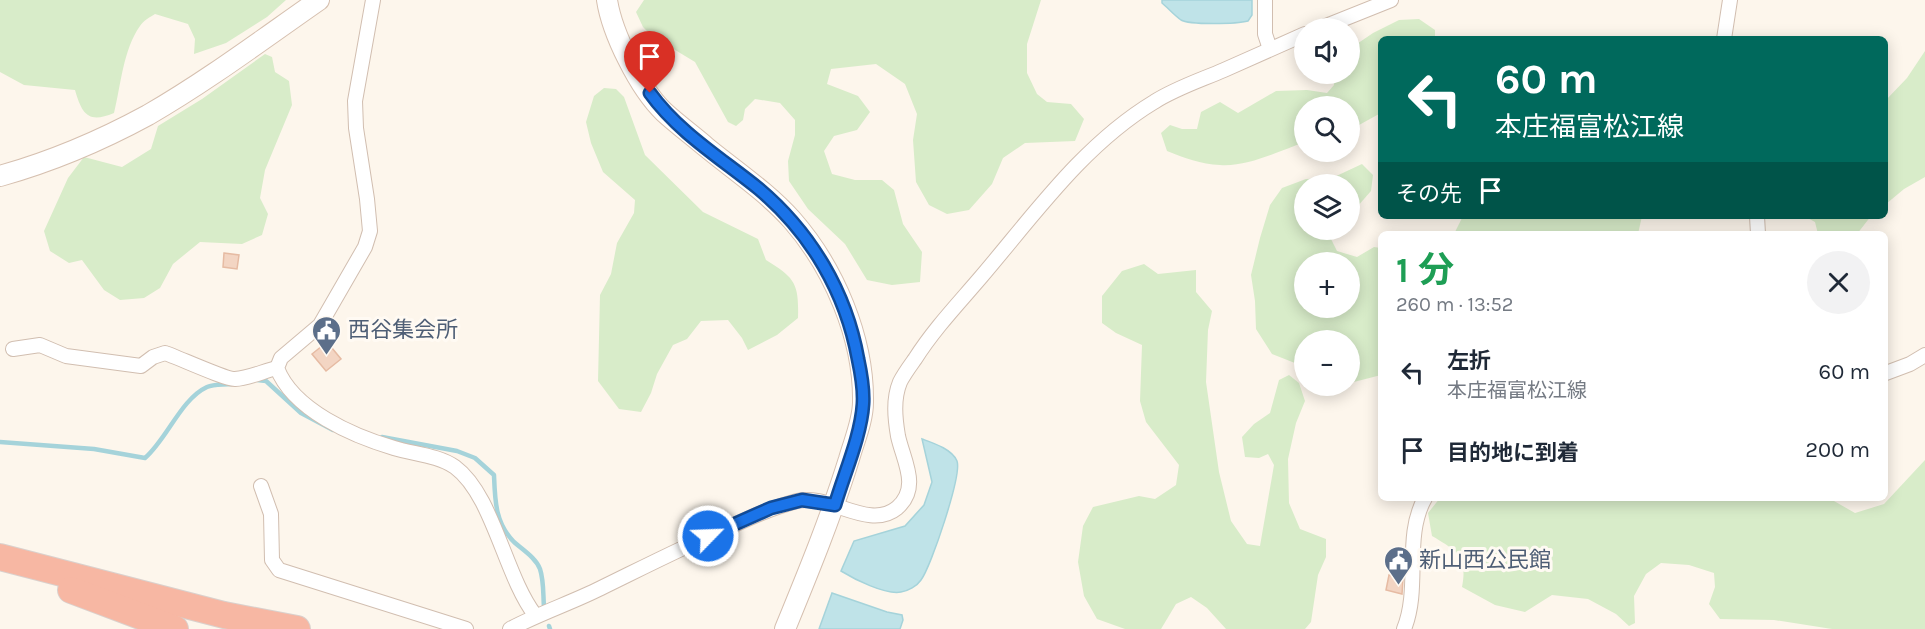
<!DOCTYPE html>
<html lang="ja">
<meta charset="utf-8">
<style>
body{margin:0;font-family:Karla,"Noto Sans JP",sans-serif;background:#f2f2f3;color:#1f2937;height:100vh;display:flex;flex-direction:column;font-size:22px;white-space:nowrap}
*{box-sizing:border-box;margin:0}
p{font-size:20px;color:#747a83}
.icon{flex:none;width:33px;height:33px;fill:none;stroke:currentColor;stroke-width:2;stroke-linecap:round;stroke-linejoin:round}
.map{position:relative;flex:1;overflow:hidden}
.sheet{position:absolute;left:1378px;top:231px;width:510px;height:270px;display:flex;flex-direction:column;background:#fff;border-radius:9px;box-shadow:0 3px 15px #0003}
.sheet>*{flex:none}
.top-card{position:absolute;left:1378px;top:36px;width:510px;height:183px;border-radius:9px;box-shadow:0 3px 15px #0003;background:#00695c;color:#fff;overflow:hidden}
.controls{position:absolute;left:1294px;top:18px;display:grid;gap:12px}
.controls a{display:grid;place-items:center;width:66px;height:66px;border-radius:50%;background:#fff;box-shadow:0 3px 15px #0003;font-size:30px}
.pin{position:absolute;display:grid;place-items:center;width:51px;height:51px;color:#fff;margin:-62px -26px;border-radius:50% 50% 50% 0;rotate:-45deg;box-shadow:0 0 6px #0007}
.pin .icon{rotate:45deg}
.me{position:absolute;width:66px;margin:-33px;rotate:66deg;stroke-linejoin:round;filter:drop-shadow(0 0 4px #0008)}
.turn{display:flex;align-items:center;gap:21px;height:126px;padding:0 18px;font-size:27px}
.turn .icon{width:78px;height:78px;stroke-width:2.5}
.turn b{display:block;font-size:42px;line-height:51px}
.then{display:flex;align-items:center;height:57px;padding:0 18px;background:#0003;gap:12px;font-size:22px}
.round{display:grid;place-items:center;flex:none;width:63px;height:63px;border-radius:32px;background:#f2f2f3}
.head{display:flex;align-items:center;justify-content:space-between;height:102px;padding:0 18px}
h1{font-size:36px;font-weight:700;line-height:45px;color:#1e9e55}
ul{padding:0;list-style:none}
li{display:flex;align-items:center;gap:18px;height:78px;padding:0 18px}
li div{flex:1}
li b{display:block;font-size:22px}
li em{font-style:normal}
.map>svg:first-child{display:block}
.green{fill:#d8ecc9;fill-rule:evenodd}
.water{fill:#bfe3e8;stroke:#a5d3da;stroke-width:1.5}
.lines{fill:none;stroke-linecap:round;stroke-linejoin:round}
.stream{stroke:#a5d3da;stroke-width:4.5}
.building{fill:#f3d5c3;stroke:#e6bba3;stroke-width:1.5}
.street-casing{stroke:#d1beb0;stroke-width:16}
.secondary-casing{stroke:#d6c0b0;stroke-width:22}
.highway-casing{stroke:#dad1cd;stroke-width:28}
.street{stroke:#fff;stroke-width:14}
.secondary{stroke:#fff;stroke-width:20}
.highway{stroke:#f7b7a3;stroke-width:26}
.route-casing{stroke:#114b97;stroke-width:15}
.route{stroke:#1a73e8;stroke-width:10}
.labels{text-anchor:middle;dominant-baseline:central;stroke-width:6;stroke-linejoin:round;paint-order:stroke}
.service-label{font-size:22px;fill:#4e5e75;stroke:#fffaf3;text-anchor:start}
</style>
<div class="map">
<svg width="1925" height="629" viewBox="0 0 1925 629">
<rect width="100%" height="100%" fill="#fdf6ec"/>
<g class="green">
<path d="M0 0H286L267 17 226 43 194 54 195 39 188 24 155 14C150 17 143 21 140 26 123 50 121 85 114 113 88 124 82 114 75 90L24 85 0 72Z"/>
<path d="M644 0H1041L1027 44V73L1037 94 1047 102 1071 104 1084 119 1075 141 1025 143 1003 158 992 184 969 210 947 214 929 205 916 182 913 140 917 114 905 84 876 64 831 69 827 84 858 96 870 112 857 130 834 136 824 151 832 174 855 180H882L894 190 903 224 922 252 920 282 892 285 867 280 845 244 808 209 789 181 788 161 795 135V120L780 103 755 99 745 109 743 120 736 126 728 122 695 62 652 36 643 27 636 12Z"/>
<path d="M1419 19 1435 30V39H1382L1381 115 1379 114 1350 130V106H1305V142C1279 151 1248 167 1220 165 1201 164 1184 158 1167 151L1161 133 1170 125 1182 129H1197L1201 112 1220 102 1238 113 1276 91 1307 90 1327 93 1334 85 1332 74H1350L1351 48 1373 33 1399 20Z"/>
<path d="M1925 51V177L1904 189 1886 204V100L1907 78Z"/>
<path d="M265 54 272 57 275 72 289 81 292 105 265 170 260 198 268 214 262 235 242 244 200 242 173 264 160 288 144 298 120 300 104 290 82 260 69 263 50 251 44 231 68 178 84 157 122 167 151 149 158 126 202 99Z"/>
<path d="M604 88 616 89 624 97 645 155 703 212 758 239 766 260C795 278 799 283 798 318L777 335 748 350 742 338 728 320 701 321 687 339 673 345 657 374 651 393 641 412 619 409 598 381 600 295 611 274 617 243 634 213 635 200 603 172 591 143 586 122 594 96Z"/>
<path d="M1362 164 1373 175 1371 191 1350 215V184H1305V230H1332L1329 235 1337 251 1357 257 1374 247 1381 248V375L1350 383V340H1305V367L1272 354 1256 329 1255 301 1251 275 1260 238 1270 205 1282 188 1306 179 1332 178ZM1305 262H1350V308H1305Z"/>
<path d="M1463 216H1642L1638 234H1454Z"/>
<path d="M1804 216H1871L1857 234H1818L1815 222Z"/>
<path d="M1144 264 1158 274 1196 270V292L1212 311 1208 330 1206 382 1219 472 1231 521 1247 544 1260 546 1274 465 1268 454 1259 458 1245 457 1242 437 1254 424 1270 413 1279 380 1289 375 1299 383 1305 401 1296 423 1288 459 1289 503 1300 529 1326 539V557L1318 575 1311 622 1305 629H1226L1207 608 1191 597 1176 604 1161 629H1125L1097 619 1084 596 1078 562 1083 526 1093 507 1139 496 1155 499 1176 485 1179 465 1146 422 1140 401 1142 345 1116 333 1102 323V296L1122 271Z"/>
<path d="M1925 460V629H1832L1774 620 1720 619 1709 604 1715 587 1714 573 1689 565 1661 563 1646 574 1634 596 1635 623 1629 626 1616 614 1588 599 1552 595 1525 612 1495 605 1462 587C1468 557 1456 550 1432 536L1428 513 1440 498H1832L1834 501 1855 513 1884 504Z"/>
</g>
<g class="water">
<path d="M1162 0H1252V15L1248 21C1237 24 1189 25 1181 20 1174 15 1168 8 1162 3Z"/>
<path d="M922 439C933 443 952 449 957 461 962 475 931 567 921 580 917 586 908 591 901 592 885 595 854 579 841 571L854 541 905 526 924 505 932 482Z"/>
<path d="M832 593 887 612 902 615 903 620 900 629H819Z"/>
</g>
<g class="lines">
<g class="stream">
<path d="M257 380 266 381 301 413 333 430"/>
<path d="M382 437 457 451 475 458 494 475C495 500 495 523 514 542 523 550 536 558 540 569 544 581 543 595 544 607"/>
<path d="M0 442 94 449 145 458C167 439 181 399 207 387 214 384 223 385 231 384"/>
<path d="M549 626 550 629"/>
</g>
</g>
<g class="building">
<path d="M224 253 239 255 237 269 223 267Z"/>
<path d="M327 342 341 359 326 371 312 354Z"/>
<path d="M1389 575 1403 579 1402 594 1386 590Z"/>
</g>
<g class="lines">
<defs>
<g id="street">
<path d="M373 0 355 101 356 128 367 199 370 231 365 247 320 325 281 358 277 368C293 410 353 436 394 448 413 454 438 455 455 467 493 495 505 576 535 615"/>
<path d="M1265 0V34L1270 49"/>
<path d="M1321 28 1391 0"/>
<path d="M1724 39 1730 0"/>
<path d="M1757 216 1758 234"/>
<path d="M13 349 40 345 66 356 141 366 153 357 165 353C177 357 227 380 235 379 249 378 264 371 277 368"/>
<path d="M1886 373 1910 364 1925 355"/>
<path d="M261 486 271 514 272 560 279 570 466 629"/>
<path d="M510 629C540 613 571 603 601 588 642 568 683 547 725 529 749 518 771 508 797 501 829 493 869 531 897 508 921 487 903 460 898 436 895 418 893 399 900 382 904 374 910 366 915 359 934 329 958 304 981 277 1034 215 1083 145 1154 102 1176 88 1201 80 1224 70 1251 58 1278 46 1305 34"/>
<path d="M1404 629C1421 587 1403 537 1425 498"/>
</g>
<g id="secondary">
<path d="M607 0C612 33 639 88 664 112 677 124 692 135 706 147 734 170 767 192 792 220 834 268 864 338 863 402 863 421 854 441 849 459 831 517 808 573 785 629"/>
<path d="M0 176C50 162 102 140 148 115 207 81 263 39 319 0"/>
</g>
<g id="highway">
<path d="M0 557 224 615 297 629"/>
<path d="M71 590 175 629"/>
</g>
</defs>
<use href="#street" class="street-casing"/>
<use href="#secondary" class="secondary-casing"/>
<use href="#highway" class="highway-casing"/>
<use href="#street" class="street"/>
<use href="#secondary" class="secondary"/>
<use href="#highway" class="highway"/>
</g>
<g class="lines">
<defs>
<path id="route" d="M650 93C678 132 722 159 759 189 811 233 846 292 858 359 861 373 864 389 863 404 861 436 844 474 835 505L802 500 771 508 708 536"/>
</defs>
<use href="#route" class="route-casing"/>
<use href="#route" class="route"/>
</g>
<defs>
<symbol id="civic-pin" viewBox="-11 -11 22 30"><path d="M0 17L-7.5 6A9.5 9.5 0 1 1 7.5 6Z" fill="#5c6f8a" stroke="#fffaf3"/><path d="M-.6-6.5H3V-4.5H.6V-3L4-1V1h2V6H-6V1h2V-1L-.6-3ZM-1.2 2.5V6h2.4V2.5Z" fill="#fff"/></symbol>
</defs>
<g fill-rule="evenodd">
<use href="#civic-pin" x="310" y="314" width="33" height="45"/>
<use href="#civic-pin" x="1382" y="544" width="33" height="45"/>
</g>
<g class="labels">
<g class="service-label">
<text x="348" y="330">西谷集会所</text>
<text x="1419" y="560">新山西公民館</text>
</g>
</g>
</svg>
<div class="controls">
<a><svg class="icon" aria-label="sound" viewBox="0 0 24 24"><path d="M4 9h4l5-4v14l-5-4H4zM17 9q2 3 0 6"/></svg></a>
<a><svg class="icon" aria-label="search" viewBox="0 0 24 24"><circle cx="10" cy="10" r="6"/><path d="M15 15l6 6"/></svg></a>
<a><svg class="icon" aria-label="layers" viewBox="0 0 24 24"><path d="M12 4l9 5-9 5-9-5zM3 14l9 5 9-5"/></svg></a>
<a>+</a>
<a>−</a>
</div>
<div class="pin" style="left:650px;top:93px;background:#d93025"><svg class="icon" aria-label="arrive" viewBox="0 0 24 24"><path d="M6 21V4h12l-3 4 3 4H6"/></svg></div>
<svg class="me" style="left:708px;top:536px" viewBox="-20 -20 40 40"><circle r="17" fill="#1a73e8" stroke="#fff" stroke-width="3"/><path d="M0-11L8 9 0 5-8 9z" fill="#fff"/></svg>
<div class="top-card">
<div class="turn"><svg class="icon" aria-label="left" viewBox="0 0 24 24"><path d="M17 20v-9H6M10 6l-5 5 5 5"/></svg><div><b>60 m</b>本庄福富松江線</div></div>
<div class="then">その先<svg class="icon" aria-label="arrive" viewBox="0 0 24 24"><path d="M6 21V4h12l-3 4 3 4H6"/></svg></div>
</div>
<section class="sheet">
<div class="head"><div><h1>1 分</h1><p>260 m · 13:52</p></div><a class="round"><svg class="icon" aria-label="close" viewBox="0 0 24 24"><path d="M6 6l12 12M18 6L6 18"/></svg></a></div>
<ul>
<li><svg class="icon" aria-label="left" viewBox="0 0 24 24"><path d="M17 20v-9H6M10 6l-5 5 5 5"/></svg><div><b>左折</b><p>本庄福富松江線</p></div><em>60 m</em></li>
<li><svg class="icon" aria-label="arrive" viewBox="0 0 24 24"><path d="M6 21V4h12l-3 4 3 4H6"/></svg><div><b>目的地に到着</b></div><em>200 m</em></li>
</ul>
</section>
</div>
